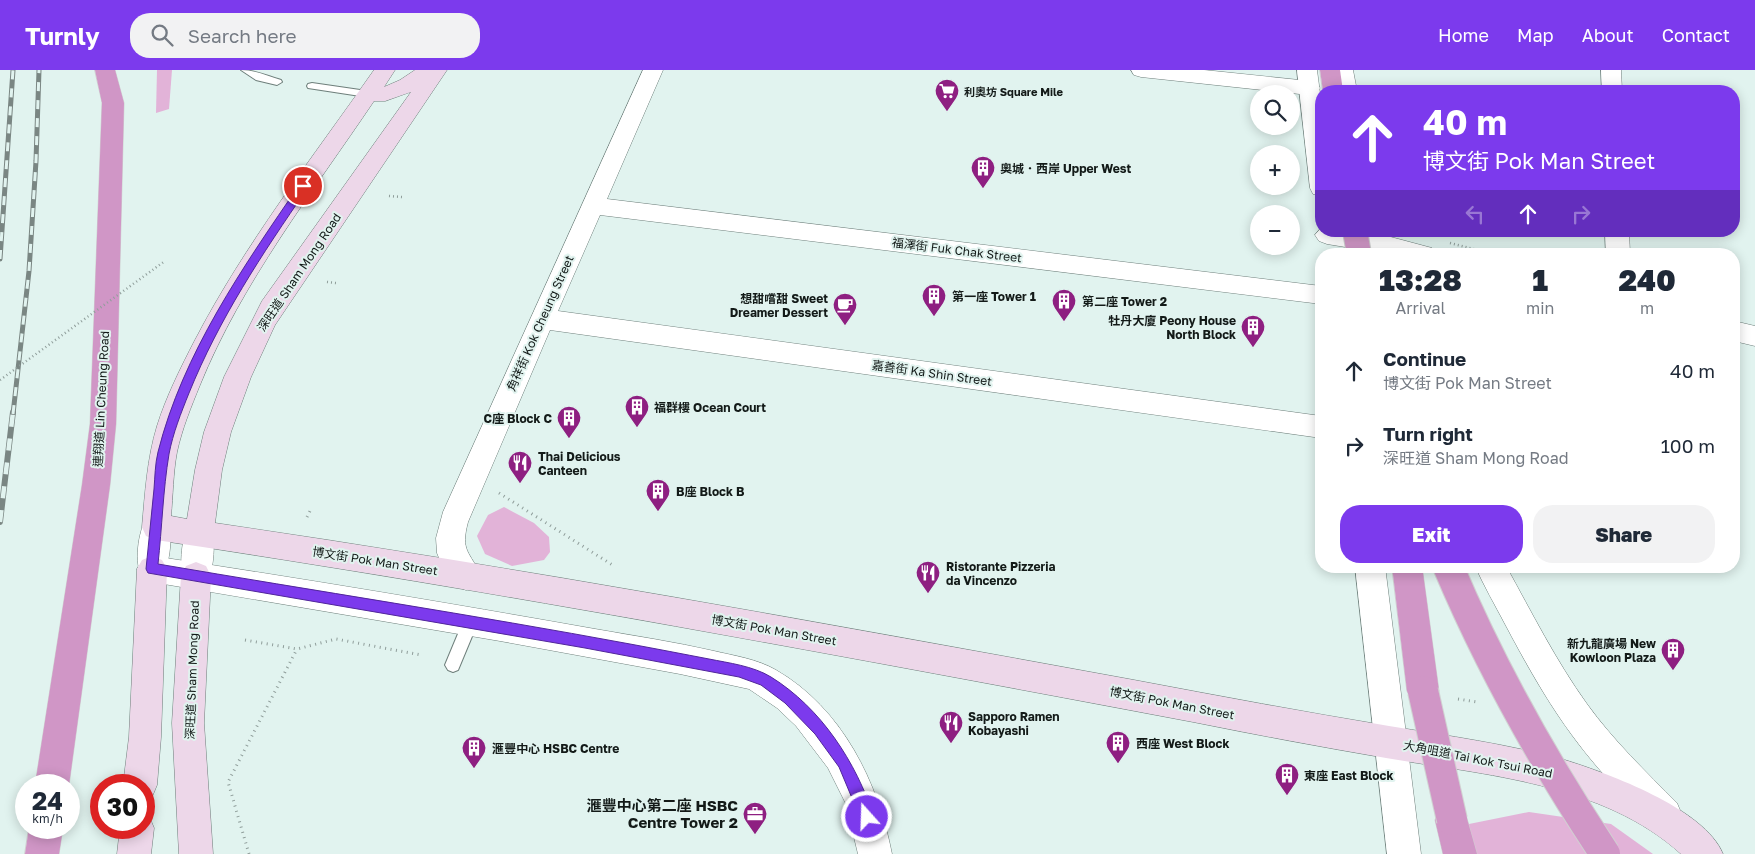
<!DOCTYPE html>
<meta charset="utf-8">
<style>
body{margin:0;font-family:"Golos Text","Noto Sans TC",sans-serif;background:#f2f2f3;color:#1f2937;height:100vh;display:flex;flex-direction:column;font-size:19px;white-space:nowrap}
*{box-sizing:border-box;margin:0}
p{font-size:16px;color:#747a83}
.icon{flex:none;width:28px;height:28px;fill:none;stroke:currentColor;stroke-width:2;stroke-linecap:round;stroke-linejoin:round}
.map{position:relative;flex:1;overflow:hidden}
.details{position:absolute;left:1315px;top:178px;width:425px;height:325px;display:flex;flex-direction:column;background:#fff;border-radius:20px;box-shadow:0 2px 12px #0003}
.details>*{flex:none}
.hud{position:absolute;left:1315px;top:15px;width:425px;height:152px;border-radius:20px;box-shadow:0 2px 12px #0003;background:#7c3aed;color:#fff;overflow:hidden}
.buttons{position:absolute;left:1250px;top:15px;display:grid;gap:10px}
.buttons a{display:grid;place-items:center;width:50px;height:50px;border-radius:50%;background:#fff;box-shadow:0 2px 12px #0003;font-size:25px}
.speed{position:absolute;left:15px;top:704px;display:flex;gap:10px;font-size:25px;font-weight:700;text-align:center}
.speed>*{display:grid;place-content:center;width:65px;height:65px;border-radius:50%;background:#fff;box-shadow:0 2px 12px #0003;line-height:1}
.speed small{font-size:12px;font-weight:400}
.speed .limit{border:8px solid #d22;background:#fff;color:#111}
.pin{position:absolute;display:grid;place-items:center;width:42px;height:42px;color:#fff;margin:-21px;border:2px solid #fff;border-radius:50%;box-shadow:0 1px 5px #0007}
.me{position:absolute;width:55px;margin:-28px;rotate:340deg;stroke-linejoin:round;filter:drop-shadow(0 0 4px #0008)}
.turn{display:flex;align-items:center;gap:18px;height:105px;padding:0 25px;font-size:22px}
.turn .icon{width:65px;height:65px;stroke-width:2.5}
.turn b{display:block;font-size:35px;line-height:42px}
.lanes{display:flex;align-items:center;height:48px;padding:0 25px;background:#0003;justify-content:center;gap:25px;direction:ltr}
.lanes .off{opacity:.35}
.eta{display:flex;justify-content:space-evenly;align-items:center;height:85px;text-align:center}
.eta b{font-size:30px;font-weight:800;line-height:35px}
.primary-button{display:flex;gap:10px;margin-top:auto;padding:10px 25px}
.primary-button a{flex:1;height:58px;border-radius:20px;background:#7c3aed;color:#fff;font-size:20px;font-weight:800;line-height:58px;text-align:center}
.primary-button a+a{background:#f2f2f3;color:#1f2937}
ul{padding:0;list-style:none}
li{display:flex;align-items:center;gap:15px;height:75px;padding:0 25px}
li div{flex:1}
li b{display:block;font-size:19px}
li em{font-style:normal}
header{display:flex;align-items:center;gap:30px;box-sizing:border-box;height:70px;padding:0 25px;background:#7c3aed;color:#fff}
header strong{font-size:24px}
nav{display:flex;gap:28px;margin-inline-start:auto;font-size:18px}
.search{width:350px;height:45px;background:#f2f2f3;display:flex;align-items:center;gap:12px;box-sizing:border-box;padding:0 18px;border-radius:20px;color:#747a83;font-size:19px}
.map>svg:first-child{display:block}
.green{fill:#e2b3d8}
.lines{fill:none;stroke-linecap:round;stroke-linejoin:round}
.service-casing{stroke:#6e7f7b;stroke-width:2}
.minor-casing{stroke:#6e7f7b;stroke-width:1}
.tertiary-casing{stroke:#6e7f7b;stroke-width:1}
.secondary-casing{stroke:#6e7f7b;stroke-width:1}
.trunk-casing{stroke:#d0d1d1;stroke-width:1}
.path-far1{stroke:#8f9d9a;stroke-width:2.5;stroke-dasharray:1 3;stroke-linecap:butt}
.path{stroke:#8f9d9a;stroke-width:3;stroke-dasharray:1 4.5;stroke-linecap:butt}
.service{fill:#fff;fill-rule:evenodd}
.minor{fill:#fff;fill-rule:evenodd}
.tertiary{fill:#fff;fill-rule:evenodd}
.secondary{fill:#edd7e9;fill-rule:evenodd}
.trunk{fill:#d096c6;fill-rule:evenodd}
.rail-far1-casing{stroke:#7a8683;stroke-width:5}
.rail-casing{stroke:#7a8683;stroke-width:6}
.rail-far1{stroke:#e1f3ef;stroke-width:3;stroke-dasharray:9;stroke-linecap:butt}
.rail{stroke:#e1f3ef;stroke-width:4.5;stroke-dasharray:12;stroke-linecap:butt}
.trunk-bridge-far1-casing{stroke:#d0d1d1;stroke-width:26;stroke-linecap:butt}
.trunk-bridge-casing{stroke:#d0d1d1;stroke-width:32;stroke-linecap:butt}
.path-bridge{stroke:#8f9d9a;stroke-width:2.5;stroke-dasharray:1 3;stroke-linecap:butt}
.trunk-bridge-far1{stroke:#d096c6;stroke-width:24}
.trunk-bridge{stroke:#d096c6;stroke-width:30}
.route{fill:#7c3aed;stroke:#51269a}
.labels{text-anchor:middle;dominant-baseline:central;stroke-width:4;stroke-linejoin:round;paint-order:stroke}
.far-poi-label{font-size:11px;font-weight:bold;fill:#131a18;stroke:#e1f3ef;text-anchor:start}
.poi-label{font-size:12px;font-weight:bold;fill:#131a18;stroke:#e1f3ef;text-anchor:start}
.street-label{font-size:12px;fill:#131a18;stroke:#e1f3ef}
.near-poi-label{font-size:15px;font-weight:bold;fill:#131a18;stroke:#e1f3ef;text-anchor:end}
</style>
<header>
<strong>Turnly</strong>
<div class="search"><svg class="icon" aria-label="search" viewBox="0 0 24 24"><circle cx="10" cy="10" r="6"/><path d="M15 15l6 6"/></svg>Search here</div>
<nav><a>Home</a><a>Map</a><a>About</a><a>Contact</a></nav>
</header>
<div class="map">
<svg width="1755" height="784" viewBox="0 0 1755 784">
<rect width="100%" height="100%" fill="#e1f3ef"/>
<g class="green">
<path d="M157 0H172L169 39 156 43Z"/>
<path d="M504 437 534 453 549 467 550 482 544 490 512 496 485 484 477 466 488 445Z"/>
<path d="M1529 742 1611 754 1653 784H1471L1469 754Z"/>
</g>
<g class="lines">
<defs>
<g id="service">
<path d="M241 0C255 0 267 6 281 10L282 12 277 15 256 10Z"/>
<path d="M312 13 367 21 372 24 367 27 308 18 307 16 308 14Z"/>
<path d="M470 545 475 547 478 552 458 600 453 602 448 600 445 595 465 547Z"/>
</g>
<g id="minor">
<path d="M643 0H663L607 129 1321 216V234L600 145 558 241 1321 346V368L550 260 468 452C460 482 470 481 481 506L476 516 466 520 456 516 444 500 437 483 436 468 443 442Z"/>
<path d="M1131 0H1204L1309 11 1316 13 1320 18 1316 23 1309 25 1141 7 1134 5Z"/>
<path d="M1601 0H1621L1622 21H1602Z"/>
<path d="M1605 161H1629L1630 184H1606Z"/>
<path d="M152 486C300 508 448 533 595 559 635 566 675 572 714 581 735 586 757 589 776 600 842 638 878 712 892 784H858L846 734 828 698 796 656 777 638 749 619 680 604 500 571 152 512 142 508 137 499 142 490Z"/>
</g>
<g id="tertiary">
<path d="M1297 0H1317L1321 31V126L1313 124 1310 118Z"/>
<path d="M1333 0H1353L1357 21H1337Z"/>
<path d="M1321 158V161L1372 162 1432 178 1436 184H1388L1327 174 1319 171 1315 165Z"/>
<path d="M1734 251 1755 256V276L1734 271Z"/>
<path d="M156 444 166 448C174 464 170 492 162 508L152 512 142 508C134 492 138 464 146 448Z"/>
<path d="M199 450 209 454C217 470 214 499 206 516L196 520 186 516C178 499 181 470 189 454Z"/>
<path d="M1355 496H1385L1421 784H1387Z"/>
<path d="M1475 496H1506C1532 543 1556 591 1587 634 1613 670 1646 702 1677 733L1682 745 1677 757 1665 762C1647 754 1636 739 1623 725 1570 671 1540 620 1505 554 1495 535 1484 516 1475 496Z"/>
</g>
<g id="secondary">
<path d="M374 0H395L384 17 400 10 415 0H447L275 255 251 307 231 362 222 400 215 453C522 498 828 554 1134 610 1219 626 1304 642 1389 656 1448 666 1508 674 1565 690 1610 704 1705 739 1723 784H1681C1603 713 1485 705 1386 688 1322 677 1257 665 1193 652 848 587 503 522 156 470L146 466 142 457C145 423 147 389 157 356 166 327 181 297 195 270 245 174 313 87 374 0ZM411 22 262 231 224 307 204 362 195 400 187 449 171 446C173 426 173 403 177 382 182 359 191 337 200 315 242 212 312 123 374 31H385Z"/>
<path d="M152 486 162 490 167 499 161 667 157 715 152 727 144 730V715H123L129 667 137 499 142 490Z"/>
<path d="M196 492 206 496 211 506 204 653 213 784H179L172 653 181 506 186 496Z"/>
<path d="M144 744 149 746 154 758 151 784H117L120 758H144Z"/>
</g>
<g id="trunk">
<path d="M95 0H115L124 33 116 354 110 415 69 715H35L82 415 90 354 102 33Z"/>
<path d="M1320 0H1340L1343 21H1323Z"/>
<path d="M1392 496H1422L1439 621 1434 632 1423 636 1412 632 1407 621Z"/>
<path d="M1452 733 1464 738 1477 784H1443L1435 750 1440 738Z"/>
<path d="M29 758H63L59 784H25Z"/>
</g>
</defs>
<use href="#service" class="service-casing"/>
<use href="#minor" class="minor-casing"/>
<use href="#tertiary" class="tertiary-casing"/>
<use href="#secondary" class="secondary-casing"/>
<use href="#trunk" class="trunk-casing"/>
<g class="path-far1">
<path d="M389 126 402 127"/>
<path d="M1450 173 1492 184"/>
<path d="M327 212 336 213"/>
</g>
<g class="path">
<path d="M499 423 614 496"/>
<path d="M307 447 311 439"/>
<path d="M245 570 297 579 336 569 421 585"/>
<path d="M1458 629 1477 632"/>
<path d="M249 784 228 712 297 579"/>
</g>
<use href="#service" class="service"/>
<use href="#minor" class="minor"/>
<use href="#tertiary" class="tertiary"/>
<use href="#secondary" class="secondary"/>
<use href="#trunk" class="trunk"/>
<defs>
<g id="rail-far1">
<path d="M0 189 13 0"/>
<path d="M13 344 29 201 36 91 39 0"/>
</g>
<path id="rail" d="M0 452 13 342"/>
</defs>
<use href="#rail-far1" class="rail-far1-casing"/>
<use href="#rail" class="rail-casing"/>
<use href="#rail-far1" class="rail-far1"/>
<use href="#rail" class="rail"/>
<defs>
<path id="trunk-bridge-far1" d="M1355 161 1359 184"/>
<g id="trunk-bridge">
<path d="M1448 496C1491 598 1544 692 1605 784"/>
<path d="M1423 621 1452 750"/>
</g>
</defs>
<use href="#trunk-bridge-far1" class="trunk-bridge-far1-casing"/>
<use href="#trunk-bridge" class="trunk-bridge-casing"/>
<path class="path-bridge" d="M0 310 165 191"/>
<use href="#trunk-bridge-far1" class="trunk-bridge-far1"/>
<use href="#trunk-bridge" class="trunk-bridge"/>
</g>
<path class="route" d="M303 113 307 114V119C262 184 219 249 189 323 181 343 173 363 169 384 163 420 162 458 158 494 316 521 474 545 630 574 657 579 683 584 709 589 729 593 753 596 771 607 821 638 856 692 874 747L872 752 867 754 862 752 839 697 815 664 785 633 761 615 739 607 585 578 148 503 146 499C149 472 151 446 154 419 155 407 155 394 158 382 183 283 243 197 300 114Z"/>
<defs>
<symbol id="supermarket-pin" viewBox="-11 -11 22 30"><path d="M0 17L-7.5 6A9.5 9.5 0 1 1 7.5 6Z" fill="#8e1f81" stroke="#e1f3ef"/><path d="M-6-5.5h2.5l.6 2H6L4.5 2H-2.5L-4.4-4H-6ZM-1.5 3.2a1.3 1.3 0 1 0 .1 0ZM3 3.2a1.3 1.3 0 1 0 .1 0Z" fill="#fff"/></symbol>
<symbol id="building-pin" viewBox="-11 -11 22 30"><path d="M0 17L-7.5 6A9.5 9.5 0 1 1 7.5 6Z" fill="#8e1f81" stroke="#e1f3ef"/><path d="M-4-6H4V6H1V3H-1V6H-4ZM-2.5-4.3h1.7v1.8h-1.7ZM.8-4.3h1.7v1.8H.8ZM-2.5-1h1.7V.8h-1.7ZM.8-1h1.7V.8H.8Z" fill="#fff"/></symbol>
<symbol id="cafe-pin" viewBox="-11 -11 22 30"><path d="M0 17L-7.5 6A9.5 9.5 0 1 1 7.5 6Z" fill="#8e1f81" stroke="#e1f3ef"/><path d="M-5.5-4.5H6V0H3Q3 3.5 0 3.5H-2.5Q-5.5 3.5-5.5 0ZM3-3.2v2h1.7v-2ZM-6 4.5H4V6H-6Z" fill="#fff"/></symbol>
<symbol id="restaurant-pin" viewBox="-11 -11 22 30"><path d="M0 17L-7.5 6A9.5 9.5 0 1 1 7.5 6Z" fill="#8e1f81" stroke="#e1f3ef"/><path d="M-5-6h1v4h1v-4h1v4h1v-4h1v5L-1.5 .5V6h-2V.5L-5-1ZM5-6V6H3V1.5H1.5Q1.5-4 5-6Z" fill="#fff"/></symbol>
<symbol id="office-pin" viewBox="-11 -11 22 30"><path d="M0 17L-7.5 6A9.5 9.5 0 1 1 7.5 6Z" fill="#8e1f81" stroke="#e1f3ef"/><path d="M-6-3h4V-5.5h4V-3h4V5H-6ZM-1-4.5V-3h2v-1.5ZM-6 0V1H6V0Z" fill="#fff"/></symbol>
</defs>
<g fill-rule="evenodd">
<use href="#supermarket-pin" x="933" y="7" width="28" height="38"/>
<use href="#building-pin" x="969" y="84" width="28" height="38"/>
<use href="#building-pin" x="920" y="212" width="28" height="38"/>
<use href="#building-pin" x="1050" y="217" width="28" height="38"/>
<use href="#cafe-pin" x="831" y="221" width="28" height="38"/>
<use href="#building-pin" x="1239" y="243" width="28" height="38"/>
<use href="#building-pin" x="623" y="323" width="28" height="38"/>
<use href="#building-pin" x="555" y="334" width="28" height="38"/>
<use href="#restaurant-pin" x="506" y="379" width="28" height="38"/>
<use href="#building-pin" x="644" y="407" width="28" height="38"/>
<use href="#restaurant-pin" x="914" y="489" width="28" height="38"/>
<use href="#building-pin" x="1659" y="566" width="28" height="38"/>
<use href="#restaurant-pin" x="937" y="639" width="28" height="38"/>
<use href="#building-pin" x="1104" y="659" width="28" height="38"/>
<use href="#building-pin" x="460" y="664" width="28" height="38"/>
<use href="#building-pin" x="1273" y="691" width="28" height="38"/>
<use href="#office-pin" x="741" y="730" width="28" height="38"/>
</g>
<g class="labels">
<g class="far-poi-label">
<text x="964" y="21">利奧坊 Square Mile</text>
</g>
<g class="poi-label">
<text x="1000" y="98">奧城．西岸 Upper West</text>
<text x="952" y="226">第一座 Tower 1</text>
<text x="828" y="228" text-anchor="end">想甜嚐甜 Sweet<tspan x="828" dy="14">Dreamer Dessert</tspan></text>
<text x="1082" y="231">第二座 Tower 2</text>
<text x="1236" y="250" text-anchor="end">牡丹大廈 Peony House<tspan x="1236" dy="14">North Block</tspan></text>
<text x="654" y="337">福群樓 Ocean Court</text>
<text x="552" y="348" text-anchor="end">C座 Block C</text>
<text x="538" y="386">Thai Delicious<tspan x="538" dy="14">Canteen</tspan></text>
<text x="676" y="421">B座 Block B</text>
<text x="946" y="496">Ristorante Pizzeria<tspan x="946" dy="14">da Vincenzo</tspan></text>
<text x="1656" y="573" text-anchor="end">新九龍廣場 New<tspan x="1656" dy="14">Kowloon Plaza</tspan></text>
<text x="968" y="646">Sapporo Ramen<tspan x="968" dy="14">Kobayashi</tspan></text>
<text x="1136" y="673">西座 West Block</text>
<text x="492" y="678">滙豐中心 HSBC Centre</text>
<text x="1304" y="705">東座 East Block</text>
</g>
<g class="street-label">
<text transform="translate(957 180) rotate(7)">福澤街 Fuk Chak Street</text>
<text transform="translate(299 202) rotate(-56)">深旺道 Sham Mong Road</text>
<text transform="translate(540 253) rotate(-66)">角祥街 Kok Cheung Street</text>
<text transform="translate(932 303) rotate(8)">嘉善街 Ka Shin Street</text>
<text transform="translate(101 329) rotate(-87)">連翔道 Lin Cheung Road</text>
<text transform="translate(375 491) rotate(9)">博文街 Pok Man Street</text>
<text transform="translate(774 560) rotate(10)">博文街 Pok Man Street</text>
<text transform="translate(192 600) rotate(-88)">深旺道 Sham Mong Road</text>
<text transform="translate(1172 633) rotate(11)">博文街 Pok Man Street</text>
<text transform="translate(1478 689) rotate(11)">大角咀道 Tai Kok Tsui Road</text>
</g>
<g class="near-poi-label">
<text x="738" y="735">滙豐中心第二座 HSBC<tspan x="738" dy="17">Centre Tower 2</tspan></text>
</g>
</g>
</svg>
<div class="buttons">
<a><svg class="icon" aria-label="search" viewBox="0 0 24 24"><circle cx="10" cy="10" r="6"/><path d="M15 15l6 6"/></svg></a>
<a>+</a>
<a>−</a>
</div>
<div class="speed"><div>24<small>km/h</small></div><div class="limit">30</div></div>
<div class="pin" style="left:303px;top:116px;background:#d93025"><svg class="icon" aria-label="arrive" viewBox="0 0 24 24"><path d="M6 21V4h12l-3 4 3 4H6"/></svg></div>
<svg class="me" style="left:867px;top:747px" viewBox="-20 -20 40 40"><circle r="17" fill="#7c3aed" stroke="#fff" stroke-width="3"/><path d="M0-11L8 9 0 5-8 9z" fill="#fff"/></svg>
<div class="hud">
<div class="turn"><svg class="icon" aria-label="ahead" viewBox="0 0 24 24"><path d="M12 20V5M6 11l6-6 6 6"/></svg><div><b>40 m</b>博文街 Pok Man Street</div></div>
<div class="lanes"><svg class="icon off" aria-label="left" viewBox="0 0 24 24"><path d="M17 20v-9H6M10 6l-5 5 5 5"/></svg><svg class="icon" aria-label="ahead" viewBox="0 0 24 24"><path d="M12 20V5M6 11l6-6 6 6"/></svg><svg class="icon off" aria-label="right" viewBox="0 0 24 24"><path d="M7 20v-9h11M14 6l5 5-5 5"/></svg></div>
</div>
<section class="details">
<div class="eta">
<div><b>13:28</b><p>Arrival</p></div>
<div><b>1</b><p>min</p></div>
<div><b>240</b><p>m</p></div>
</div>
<ul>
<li><svg class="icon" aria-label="ahead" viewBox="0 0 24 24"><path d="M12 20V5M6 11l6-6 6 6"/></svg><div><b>Continue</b><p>博文街 Pok Man Street</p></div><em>40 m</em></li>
<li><svg class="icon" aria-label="right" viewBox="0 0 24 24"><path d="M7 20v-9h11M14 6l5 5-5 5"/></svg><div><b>Turn right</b><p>深旺道 Sham Mong Road</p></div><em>100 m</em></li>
</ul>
<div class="primary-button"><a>Exit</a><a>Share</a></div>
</section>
</div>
